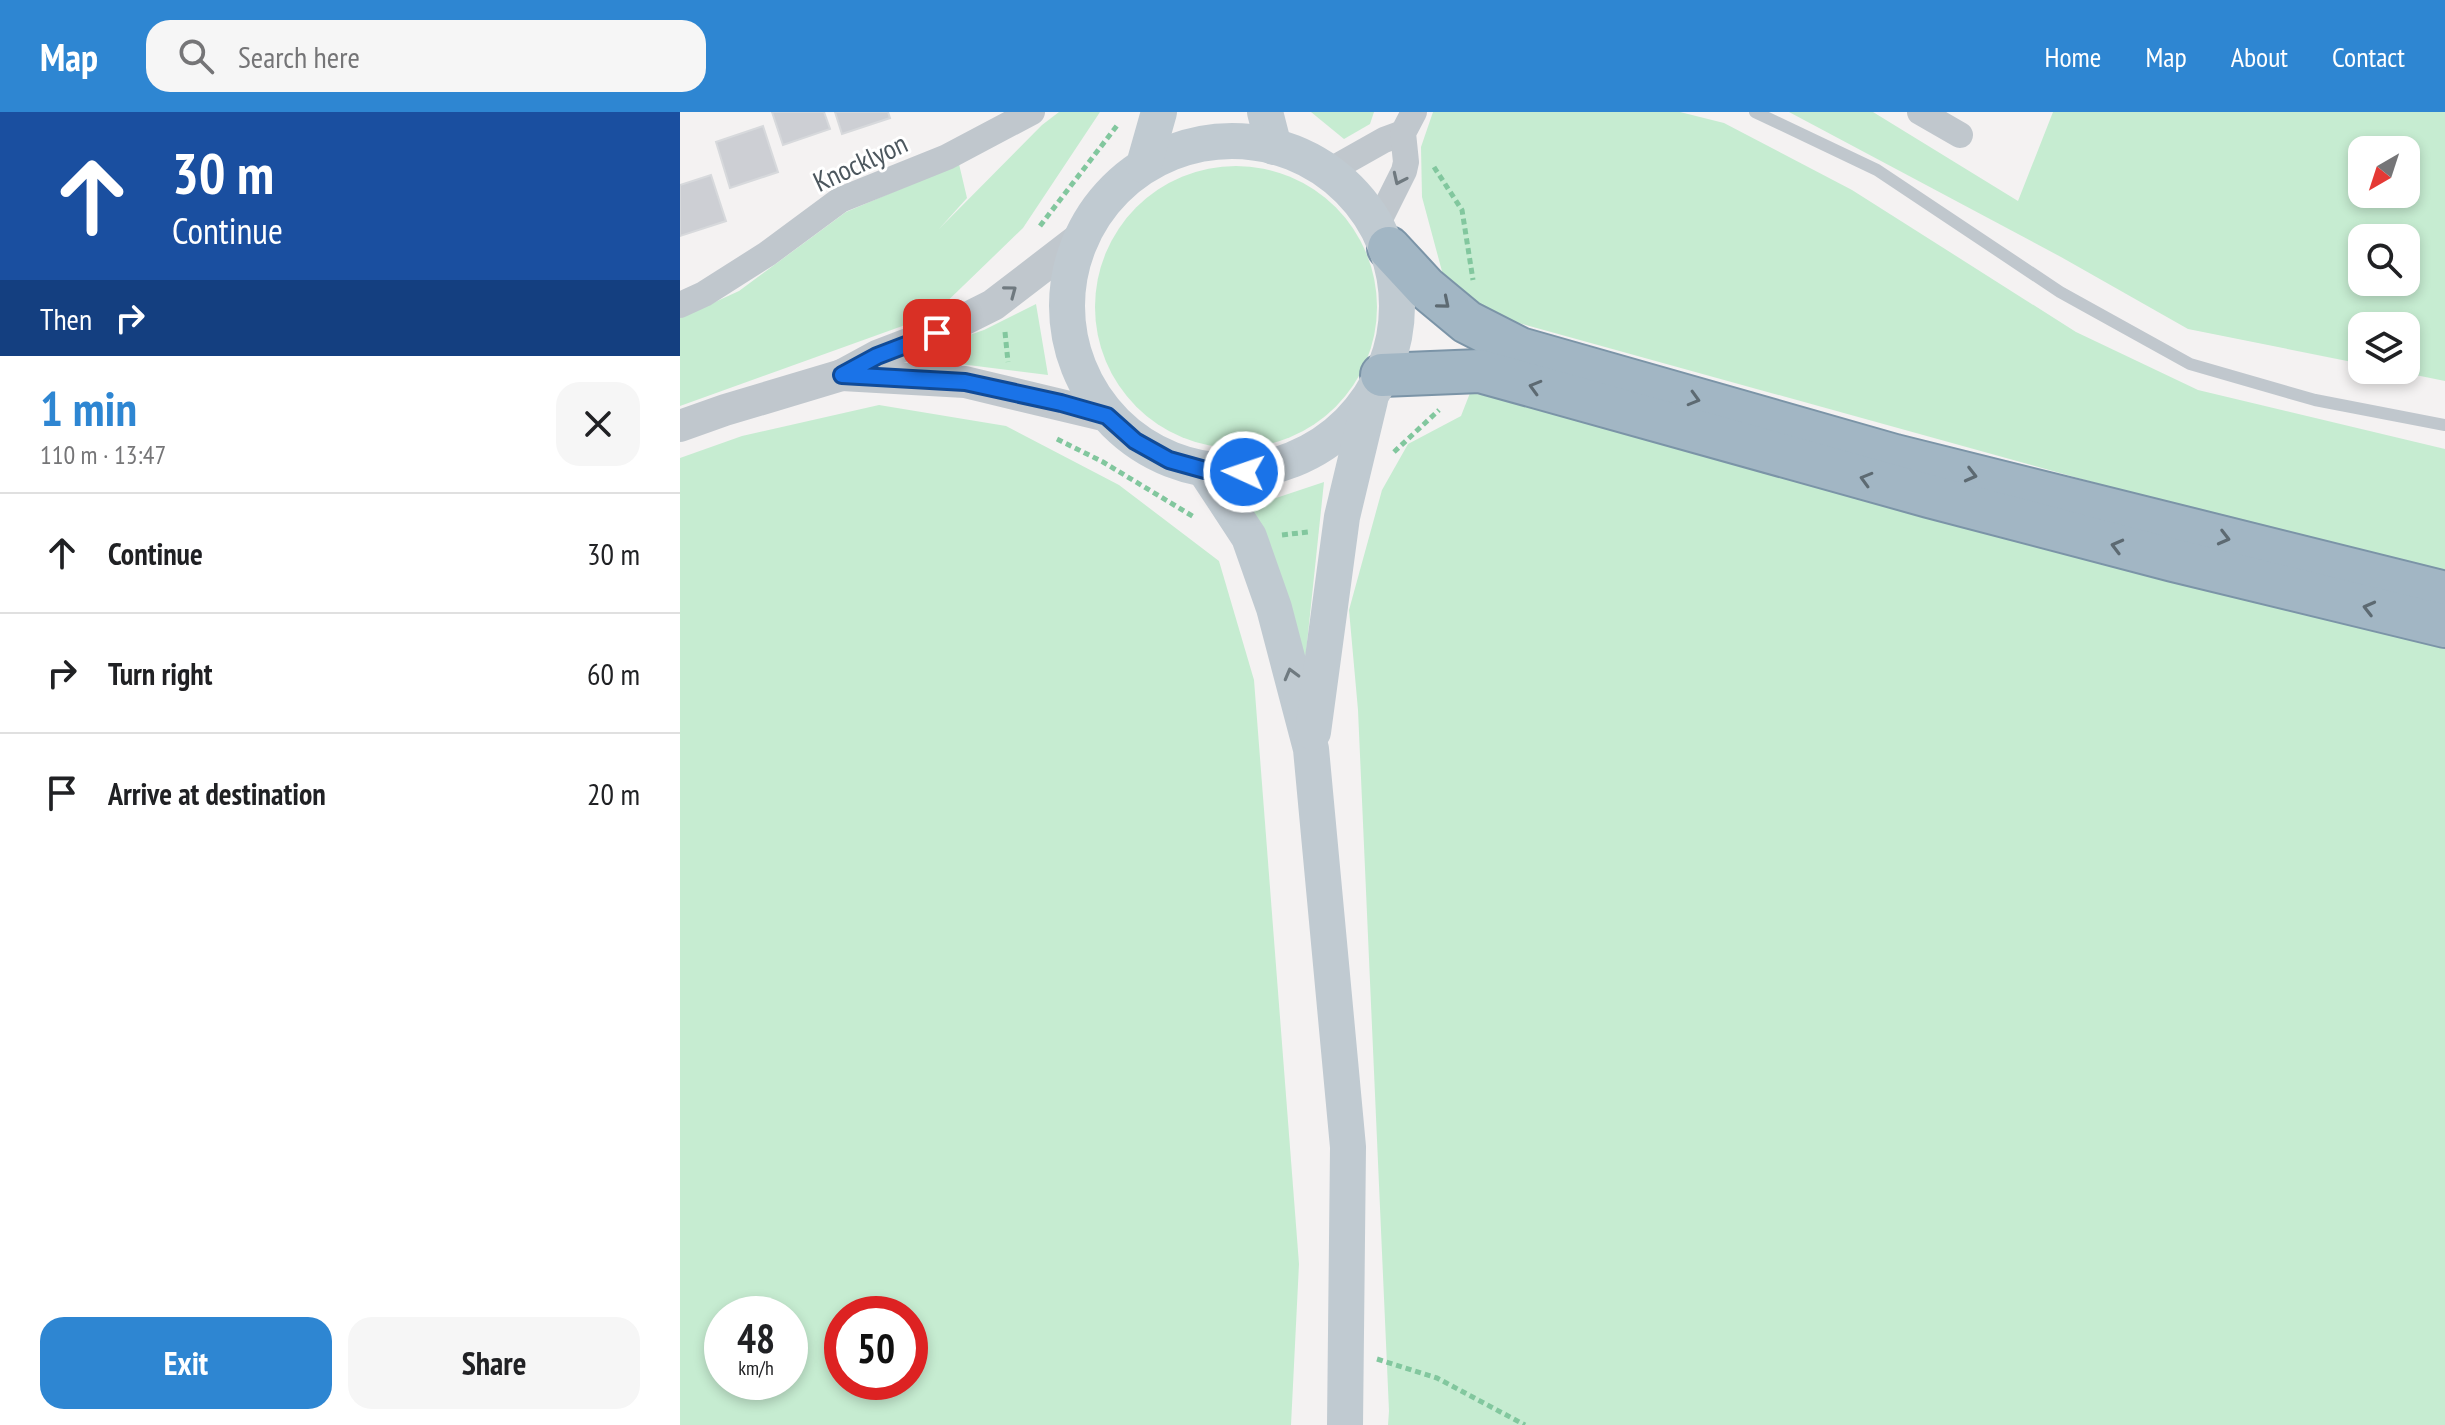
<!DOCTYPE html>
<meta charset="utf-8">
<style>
body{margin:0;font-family:"PT Sans Narrow",sans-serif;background:#f6f6f6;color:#202124;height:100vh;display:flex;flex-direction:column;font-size:30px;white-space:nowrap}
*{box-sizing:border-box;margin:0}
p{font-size:26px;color:#757577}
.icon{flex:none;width:44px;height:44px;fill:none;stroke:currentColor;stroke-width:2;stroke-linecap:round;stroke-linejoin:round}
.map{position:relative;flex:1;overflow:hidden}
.details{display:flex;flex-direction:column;background:#fff;width:680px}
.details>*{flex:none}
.top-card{background:#1a4fa0;color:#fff;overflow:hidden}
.needle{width:52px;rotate:219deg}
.controls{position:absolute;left:1668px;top:24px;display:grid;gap:16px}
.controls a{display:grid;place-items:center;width:72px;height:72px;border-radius:16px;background:#fff;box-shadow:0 4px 12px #0003;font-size:40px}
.speed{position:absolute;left:24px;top:1184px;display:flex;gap:16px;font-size:40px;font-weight:700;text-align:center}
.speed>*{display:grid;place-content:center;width:104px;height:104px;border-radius:50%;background:#fff;box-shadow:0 4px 12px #0003;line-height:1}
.speed small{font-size:20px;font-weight:400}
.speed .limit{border:12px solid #d22;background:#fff;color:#111}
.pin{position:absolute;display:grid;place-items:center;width:68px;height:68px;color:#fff;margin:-34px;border-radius:16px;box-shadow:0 4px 12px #0006}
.me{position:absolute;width:88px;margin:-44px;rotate:273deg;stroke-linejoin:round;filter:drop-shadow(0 0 6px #0008)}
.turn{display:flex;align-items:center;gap:28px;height:168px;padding:0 40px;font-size:36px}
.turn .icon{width:104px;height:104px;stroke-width:2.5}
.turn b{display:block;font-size:56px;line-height:68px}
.then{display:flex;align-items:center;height:76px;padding:0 40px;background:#0003;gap:16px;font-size:30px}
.round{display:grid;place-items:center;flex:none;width:84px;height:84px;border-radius:24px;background:#f6f6f6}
.headline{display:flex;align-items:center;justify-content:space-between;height:136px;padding:0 40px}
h1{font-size:48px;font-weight:700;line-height:60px;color:#2e86d2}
.primary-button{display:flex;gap:16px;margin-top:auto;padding:16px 40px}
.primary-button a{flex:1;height:92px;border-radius:24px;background:#2e86d2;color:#fff;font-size:32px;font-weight:700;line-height:92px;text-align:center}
.primary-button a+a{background:#f6f6f6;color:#202124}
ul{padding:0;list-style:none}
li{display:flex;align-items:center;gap:24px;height:120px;padding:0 40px;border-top:2px solid #e0e0e0}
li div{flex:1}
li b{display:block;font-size:30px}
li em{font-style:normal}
header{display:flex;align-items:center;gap:48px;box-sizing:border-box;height:112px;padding:0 40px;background:#2e86d2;color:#fff}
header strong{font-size:38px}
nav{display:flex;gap:44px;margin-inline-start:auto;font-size:28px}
.search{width:560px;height:72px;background:#f6f6f6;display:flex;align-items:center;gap:20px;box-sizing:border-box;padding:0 28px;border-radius:24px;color:#757577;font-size:30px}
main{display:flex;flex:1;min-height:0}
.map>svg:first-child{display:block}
.green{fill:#c6ecd1;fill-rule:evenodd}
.building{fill:#cdcfd4;stroke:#d7d9dc;stroke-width:2}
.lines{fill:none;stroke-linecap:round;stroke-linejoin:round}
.trunk-casing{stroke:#7b94a7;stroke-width:46}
.path{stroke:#82c79e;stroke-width:5;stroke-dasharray:6 4;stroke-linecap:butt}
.service{stroke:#c0c7cd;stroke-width:12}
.minor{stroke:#c0c7cd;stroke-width:26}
.tertiary{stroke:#c0c7cd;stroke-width:32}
.secondary{stroke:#c0cad1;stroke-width:36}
.trunk{stroke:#a2b6c4;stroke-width:42}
.oneway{stroke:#6f797f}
.oneway2{stroke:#5d6a72}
.oneway3{stroke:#6f7a80}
.route-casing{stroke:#114b97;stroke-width:20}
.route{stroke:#1a73e8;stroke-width:14}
.labels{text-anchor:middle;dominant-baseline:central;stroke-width:6;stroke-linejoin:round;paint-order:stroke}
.street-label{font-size:28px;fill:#4c575e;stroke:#fff}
</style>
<header>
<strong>Map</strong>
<div class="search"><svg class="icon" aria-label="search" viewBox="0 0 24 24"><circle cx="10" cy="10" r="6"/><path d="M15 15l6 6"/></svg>Search here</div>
<nav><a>Home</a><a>Map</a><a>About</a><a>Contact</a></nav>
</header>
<main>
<section class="details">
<div class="top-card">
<div class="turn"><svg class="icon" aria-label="ahead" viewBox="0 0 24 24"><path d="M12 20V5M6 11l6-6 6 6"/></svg><div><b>30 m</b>Continue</div></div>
<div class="then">Then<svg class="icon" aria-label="right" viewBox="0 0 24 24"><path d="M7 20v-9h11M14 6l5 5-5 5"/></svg></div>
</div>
<div class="headline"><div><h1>1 min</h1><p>110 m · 13:47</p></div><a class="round"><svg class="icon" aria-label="close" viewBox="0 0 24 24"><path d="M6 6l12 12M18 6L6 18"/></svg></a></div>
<ul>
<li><svg class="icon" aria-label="ahead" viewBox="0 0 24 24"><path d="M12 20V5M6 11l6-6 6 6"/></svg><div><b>Continue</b></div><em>30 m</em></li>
<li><svg class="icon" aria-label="right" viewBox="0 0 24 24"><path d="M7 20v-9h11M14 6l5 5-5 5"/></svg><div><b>Turn right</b></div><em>60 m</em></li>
<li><svg class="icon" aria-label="arrive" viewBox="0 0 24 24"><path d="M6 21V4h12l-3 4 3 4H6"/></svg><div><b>Arrive at destination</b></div><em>20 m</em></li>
</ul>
<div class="primary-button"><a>Exit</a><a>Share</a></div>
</section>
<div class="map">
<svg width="1765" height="1313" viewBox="0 0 1765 1313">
<rect width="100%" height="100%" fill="#f4f2f2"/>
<g class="green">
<path d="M379 0H420L343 116 253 203 0 294V206L59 179 166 100 279 52 287 86 259 117 362 13Z"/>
<path d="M631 0H694L690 12 664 27Z"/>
<path d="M753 0H1000L1044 11 1172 78 1396 220 1518 278 1765 337V462L1661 439 810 203 763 163 742 85 741 35Z"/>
<path d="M1109 0H1193L1338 89 1373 0H1765V269L1711 258H1726V214H1682V252L1508 217 1381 145ZM1682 38H1726V82H1682ZM1682 126H1726V170H1682Z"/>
<circle cx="556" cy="195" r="141"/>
<path d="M356 192 368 263 224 245 304 218Z"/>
<path d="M790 281 835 288 1765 537V1313H708L709 1299 678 598 669 498 702 378 728 332 781 304Z"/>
<path d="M199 293 326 314 439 373 539 449 574 568 619 1152 611 1313H0V346L62 324ZM42 1202H110V1270H42ZM162 1202H230V1270H162Z"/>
<path d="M644 370 625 550 569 395Z"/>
</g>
<g class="building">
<path d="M92 0H144L150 17 103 33Z"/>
<path d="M155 0H208L210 6 162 22Z"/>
<path d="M83 14 98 60 50 76 36 30Z"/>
<path d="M31 63 46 109 0 124V73Z"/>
</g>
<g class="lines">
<defs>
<g id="trunk">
<path d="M709 136 746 176 787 210 840 237 1215 344 1765 481"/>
<path d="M702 263 800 259 1249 384 1493 448 1765 514"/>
</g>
</defs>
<use href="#trunk" class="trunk-casing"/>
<g class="path">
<path d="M754 55 782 98 793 168"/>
<path d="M360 114 439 11"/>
<path d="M325 220 328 250"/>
<path d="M377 327 423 350 514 405"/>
<path d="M714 340 759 298"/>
<path d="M602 423 628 420"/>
<path d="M697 1247 757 1266 845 1313"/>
</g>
<path class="service" d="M1075 0 1197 58 1380 180 1510 252 1635 288 1765 313"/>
<g class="minor">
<path d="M1240 0 1280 23"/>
<path d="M649 59 704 28 723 21"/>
<path d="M698 111 724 59 726 50 723 21 734 0"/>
<path d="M0 193 24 182 87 142 160 88 267 45 352 0"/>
</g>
<g class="tertiary">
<path d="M162 263 285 270 427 304"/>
<path d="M0 314 45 298 162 263 197 244 257 221 313 193 399 127"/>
</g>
<g class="secondary">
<path d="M585 0 594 35"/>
<circle cx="552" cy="194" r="165"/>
<path d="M464 53 479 0"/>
<path d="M525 358 569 425 594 496 631 637 668 1035 665 1313"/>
<path d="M633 620 662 405 690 288"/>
</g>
<use href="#trunk" class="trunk"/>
</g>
<defs><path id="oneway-chevron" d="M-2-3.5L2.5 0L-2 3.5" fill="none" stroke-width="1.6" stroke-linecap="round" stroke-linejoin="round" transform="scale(2)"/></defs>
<g class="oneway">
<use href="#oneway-chevron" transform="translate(719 67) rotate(115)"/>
<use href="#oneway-chevron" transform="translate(331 179) rotate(-37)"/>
</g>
<g class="oneway2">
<use href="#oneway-chevron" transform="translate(764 191) rotate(40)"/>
<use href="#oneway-chevron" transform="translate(855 275) rotate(-164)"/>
<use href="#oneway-chevron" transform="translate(1014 287) rotate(16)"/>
<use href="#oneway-chevron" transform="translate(1291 363) rotate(14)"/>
<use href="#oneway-chevron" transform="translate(1186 367) rotate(-164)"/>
<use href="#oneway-chevron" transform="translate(1544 426) rotate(14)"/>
<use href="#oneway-chevron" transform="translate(1437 434) rotate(-165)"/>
<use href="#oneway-chevron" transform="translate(1689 496) rotate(-166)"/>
</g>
<use class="oneway3" href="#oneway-chevron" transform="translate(611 562) rotate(-105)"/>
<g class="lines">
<defs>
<path id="route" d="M257 221 197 244 162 263 285 270 381 291 427 304 455 329 489 348 525 358 564 360"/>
</defs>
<use href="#route" class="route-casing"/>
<use href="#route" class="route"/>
</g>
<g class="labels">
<g class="street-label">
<text transform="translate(180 50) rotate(-25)">Knocklyon</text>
</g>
</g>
</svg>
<div class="controls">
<a><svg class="needle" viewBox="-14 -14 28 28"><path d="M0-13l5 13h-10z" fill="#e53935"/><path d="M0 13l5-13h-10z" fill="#757577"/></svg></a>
<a><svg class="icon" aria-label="search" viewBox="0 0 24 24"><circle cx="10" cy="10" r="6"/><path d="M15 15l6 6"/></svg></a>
<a><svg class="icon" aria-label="layers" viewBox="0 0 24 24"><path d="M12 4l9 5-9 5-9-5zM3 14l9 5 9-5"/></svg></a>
</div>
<div class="speed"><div>48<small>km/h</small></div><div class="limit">50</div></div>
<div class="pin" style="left:257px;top:221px;background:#d93025"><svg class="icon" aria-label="arrive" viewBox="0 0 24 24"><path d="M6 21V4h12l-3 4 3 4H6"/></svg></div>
<svg class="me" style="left:564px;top:360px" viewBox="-20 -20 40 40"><circle r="17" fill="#1a73e8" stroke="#fff" stroke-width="3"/><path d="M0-11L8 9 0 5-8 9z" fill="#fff"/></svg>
</div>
</main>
